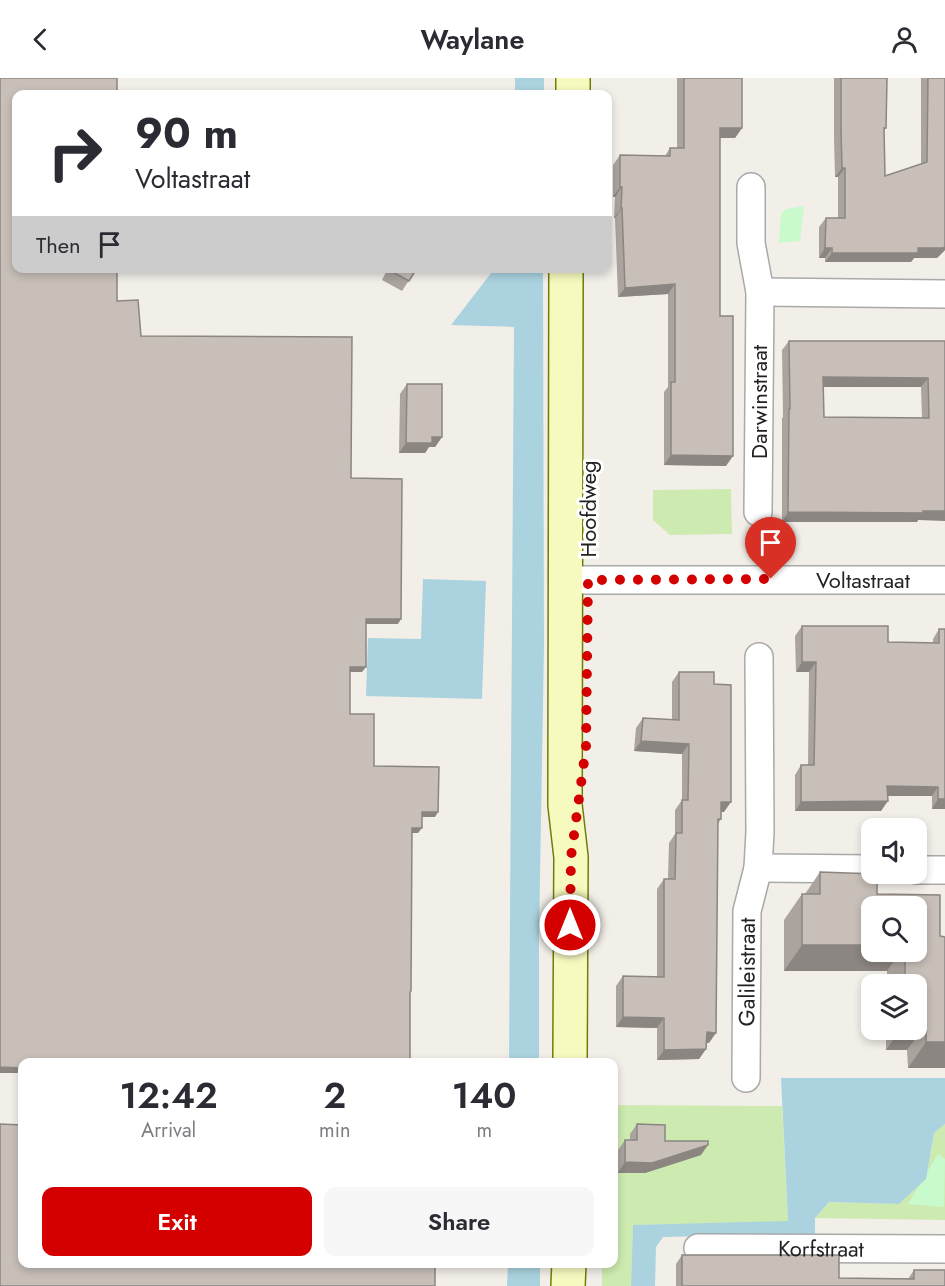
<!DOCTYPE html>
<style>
body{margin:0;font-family:Jost,sans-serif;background:#f7f7f7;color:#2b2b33;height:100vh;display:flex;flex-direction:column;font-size:22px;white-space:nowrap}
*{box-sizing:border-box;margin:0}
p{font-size:20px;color:#7c7c81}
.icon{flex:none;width:33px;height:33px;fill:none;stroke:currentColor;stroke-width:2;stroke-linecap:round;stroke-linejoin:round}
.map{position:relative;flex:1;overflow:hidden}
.panel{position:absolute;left:18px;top:980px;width:600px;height:210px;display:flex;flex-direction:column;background:#fff;border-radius:12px;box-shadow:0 3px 9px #0003}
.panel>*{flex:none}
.hud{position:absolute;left:12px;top:12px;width:600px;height:183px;border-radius:12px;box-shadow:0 3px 9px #0003;background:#fff;color:#2b2b33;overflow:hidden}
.tools{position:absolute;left:861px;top:740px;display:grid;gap:12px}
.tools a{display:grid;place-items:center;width:66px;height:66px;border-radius:12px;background:#fff;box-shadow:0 3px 9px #0003;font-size:30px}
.pin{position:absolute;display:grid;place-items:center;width:51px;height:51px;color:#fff;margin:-62px -26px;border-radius:50% 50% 50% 0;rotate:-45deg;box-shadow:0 0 6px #0007}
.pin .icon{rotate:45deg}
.me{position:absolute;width:66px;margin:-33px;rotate:0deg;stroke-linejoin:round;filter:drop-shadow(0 0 4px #0008)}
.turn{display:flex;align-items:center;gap:21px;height:126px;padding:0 24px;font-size:27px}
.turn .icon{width:78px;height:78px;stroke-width:2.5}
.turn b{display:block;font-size:42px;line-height:51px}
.then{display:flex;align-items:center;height:57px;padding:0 24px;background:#0003;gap:12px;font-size:22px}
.eta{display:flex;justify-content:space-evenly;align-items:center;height:102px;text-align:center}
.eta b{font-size:36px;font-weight:600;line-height:42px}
.primary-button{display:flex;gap:12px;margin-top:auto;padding:12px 24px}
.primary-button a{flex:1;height:69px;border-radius:12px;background:#d40000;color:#fff;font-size:24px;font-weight:600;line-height:69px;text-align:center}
.primary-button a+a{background:#f7f7f7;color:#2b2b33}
header{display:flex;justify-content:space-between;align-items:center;height:78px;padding:0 24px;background:#fff;font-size:27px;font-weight:600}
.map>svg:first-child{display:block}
.grass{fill:#cdebb0}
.park{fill:#c8facc}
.water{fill:#aad3df}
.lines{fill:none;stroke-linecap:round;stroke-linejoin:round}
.street-casing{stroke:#a9a9a9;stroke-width:30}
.secondary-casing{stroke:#707d05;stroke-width:36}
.street{stroke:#fff;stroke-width:27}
.secondary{stroke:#f7fabf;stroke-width:33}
.wall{fill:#aba49e;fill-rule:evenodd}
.shaded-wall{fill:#8b8681}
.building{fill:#c7bfb8;stroke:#8b8681;stroke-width:1.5;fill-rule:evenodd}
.route{stroke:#d40000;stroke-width:10;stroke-dasharray:0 18}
.labels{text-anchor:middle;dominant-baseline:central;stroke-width:6;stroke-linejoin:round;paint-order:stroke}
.street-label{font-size:22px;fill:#222;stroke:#fff}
</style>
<header><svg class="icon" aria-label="back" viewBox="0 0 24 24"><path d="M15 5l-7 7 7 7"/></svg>Waylane<svg class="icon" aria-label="person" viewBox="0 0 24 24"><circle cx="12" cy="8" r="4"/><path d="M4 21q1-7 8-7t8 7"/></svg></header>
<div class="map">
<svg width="945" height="1208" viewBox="0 0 945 1208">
<rect width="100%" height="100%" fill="#f2efe9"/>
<g class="grass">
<path d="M731 411 732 456 670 457 653 442V412Z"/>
<path d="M614 1027 782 1028 788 1144 633 1147 631 1208H602V1185H614Z"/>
<path d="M945 1046V1142L815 1140 829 1124 899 1126 926 1101 934 1055Z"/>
</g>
<g class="park">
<path d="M804 128 800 163 779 165 781 136 786 131Z"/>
<path d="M938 1076 945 1081 944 1129 908 1126Z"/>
</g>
<g class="water">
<rect x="515" y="0" width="29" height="16"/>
<path d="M495 190 543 191 544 569 539 857V984H509L514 249 451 247Z"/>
<path d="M423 501 486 503 482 621 366 618 368 560 421 561Z"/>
<path d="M781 1000H945V1046L934 1055 926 1101 899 1126 829 1124 815 1140V1156L663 1159 656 1169 655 1208H631L633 1147 788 1143Z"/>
<path d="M508 1185H540V1208H507Z"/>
</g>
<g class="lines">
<defs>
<g id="street">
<path d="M751 109V165L760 214 758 434"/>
<path d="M760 214 945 216"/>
<path id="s1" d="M565 502H945"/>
<path d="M758 790 872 791"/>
<path d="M916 792H945"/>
<path id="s2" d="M746 1000 747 833 758 790 760 754 759 579"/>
<path id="s3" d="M698 1170 945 1171"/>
</g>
<g id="secondary">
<path d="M573 16V0"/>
<path d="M566 190 565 727 571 779 570 984"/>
<path d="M568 1208 569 1185"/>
</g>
</defs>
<use href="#street" class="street-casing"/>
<use href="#secondary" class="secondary-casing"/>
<use href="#street" class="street"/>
<use href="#secondary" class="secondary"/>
</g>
<g class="wall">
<path d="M677 0H742V50L735 60H720V238L726 388 664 387V314L668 309V216L618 219 615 140H614L615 119H613V87L620 77 665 78 670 70H677Z"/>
<path d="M834 0H887L886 50 884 52 885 98 921 86V0H945V172L937 180H914L911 184H825V180H819V149L826 140H838V99H835L834 60Z"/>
<path d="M388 190H417L402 213 382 202Z"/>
<path d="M789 263H945L918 442 917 444H782V340L783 339 782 272ZM823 309H921L922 340 824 339Z"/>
<path d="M407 306 442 359 435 369H429L425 375H399L400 316Z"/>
<path d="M802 548 888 564 933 565V561L939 551H945V731H932V718H888L881 733H795V697L801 687H808L809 594H796L795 558Z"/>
<path d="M679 594 714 606 724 734H721V741L718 746 709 965 707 964 706 971 699 981 657 982V950L616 949V908L623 898 657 899V811L664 801H668L669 765 675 756V732L682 722V676L634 673 636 650 643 640 672 642V604Z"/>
<path d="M820 794 877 816 940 858 945 990H908L907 972H886V951H916V906H887V893H784V842L802 816H805ZM872 828 916 873H872Z"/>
<path d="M637 1046 665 1063 701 1077 645 1095H618V1072L625 1062H630V1056Z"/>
<path d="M682 1177 839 1200 908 1201 914 1192 945 1208H676V1186Z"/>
</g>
<g class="shaded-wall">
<path d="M720 50H742L735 60H713Z"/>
<path d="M842 90H845L838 99H835Z"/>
<path d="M620 109H622L615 119H613Z"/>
<path d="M621 130H622L615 140H614Z"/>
<path d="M945 169V172L937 180H914L911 184H825L832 175Z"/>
<path d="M825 170H832L825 180H819Z"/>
<path d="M675 206 668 216 618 219 625 210Z"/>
<path d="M823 299 928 300 921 309H816Z"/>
<path d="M432 359H442L435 369H429L425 375H399L406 365Z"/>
<path d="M671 377 733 378 726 388 664 387Z"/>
<path d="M945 433V443L918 442 917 444H782L788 434Z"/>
<path d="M366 541H401L398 546H363Z"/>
<path d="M802 584H816L809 594H796Z"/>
<path d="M350 589H366L362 594H346Z"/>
<path d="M641 663 689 666 682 676 634 673Z"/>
<path d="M887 708 938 709 932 718H881Z"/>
<path d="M938 721H945V731H932Z"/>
<path d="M888 723 881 733H795L801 724Z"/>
<path d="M721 724H731L724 734H714Z"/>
<path d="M422 734H438L435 739H418Z"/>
<path d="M412 750H422L418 755H408Z"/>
<path d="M802 867H872V873H901L887 893H784Z"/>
<path d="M623 939 664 940 657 950 616 949Z"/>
<path d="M916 946H926L907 972H886L901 951H916Z"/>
<path d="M707 954 716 955 709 965 700 964Z"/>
<path d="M926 964H945V990H908Z"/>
<path d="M706 971 699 981 657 982 664 972Z"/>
<path d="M0 989 22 990V995H0Z"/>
<path d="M708 1067 701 1077 645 1095H618L625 1084Z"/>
</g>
<g class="building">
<path d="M0 0H117V16H16V190H117V223L138 222 141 258 352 259 351 400 402 401 401 541H366V589H350V636H374V688L439 689 438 734H422V750H412L411 913 410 914V984H22V990L0 989Z"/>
<path d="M684 0H742V50H720V238H733V378L671 377V304H675V206L625 210 622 130H621L622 109H620V77L670 78V70H684Z"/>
<path d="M841 0H887L886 50H884L885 98 927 84 928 0H945V169L943 170H918V175H832V170H825L826 140H845V90H842L841 51Z"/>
<path d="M390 190H417L409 203 389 192Z"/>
<path d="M789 263H945V433H923V435L788 434 789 331H790ZM823 299 928 300 929 340 824 339Z"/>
<path d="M407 306H442V359H432V365H406Z"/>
<path d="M802 548H888V564L939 565V551H945V721H938V709L887 708 888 723 801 724V687H814L816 584H802Z"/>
<path d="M679 594H714V606L731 607V724H721V741H718L716 955 707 954 706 971 664 972V940L623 939V898L664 899V801H675L676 755H682V722H688L689 666 641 663 643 640 679 642Z"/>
<path d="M820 794 877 796V816L940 817V858L945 859V964H926V946H916V906H905V873H916V828H872V867H802V816H820Z"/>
<path d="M0 1046 22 1047V1185H435V1208H0Z"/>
<path d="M637 1046 665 1047V1063H708V1067L652 1085 625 1084V1062H637Z"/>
<path d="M682 1177H839V1200L914 1201V1192H945V1208H682Z"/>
</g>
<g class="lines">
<path class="route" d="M570 847 571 779 586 669 588 502 771 501"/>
</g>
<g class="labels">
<g class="street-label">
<text transform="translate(759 324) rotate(-90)">Darwinstraat</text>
<text transform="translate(588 431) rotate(-90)">Hoofdweg</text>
<text stroke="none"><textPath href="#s1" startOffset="298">Voltastraat</textPath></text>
<text stroke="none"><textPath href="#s2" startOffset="106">Galileistraat</textPath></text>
<text stroke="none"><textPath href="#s3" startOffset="123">Korfstraat</textPath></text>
</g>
</g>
</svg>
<div class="tools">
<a><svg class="icon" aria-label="sound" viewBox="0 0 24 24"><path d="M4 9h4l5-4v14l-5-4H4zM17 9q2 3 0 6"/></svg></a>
<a><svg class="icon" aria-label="search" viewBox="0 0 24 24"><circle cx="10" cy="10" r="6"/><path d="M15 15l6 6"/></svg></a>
<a><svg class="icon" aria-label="layers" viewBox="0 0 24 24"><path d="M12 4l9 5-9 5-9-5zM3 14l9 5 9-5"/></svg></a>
</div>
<div class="pin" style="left:771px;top:501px;background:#d93025"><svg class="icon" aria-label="arrive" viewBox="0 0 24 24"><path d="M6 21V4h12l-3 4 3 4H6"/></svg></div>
<svg class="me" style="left:570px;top:847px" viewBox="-20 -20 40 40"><circle r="17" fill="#d40000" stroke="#fff" stroke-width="3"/><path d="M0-11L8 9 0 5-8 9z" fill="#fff"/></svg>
<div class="hud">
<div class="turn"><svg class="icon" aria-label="right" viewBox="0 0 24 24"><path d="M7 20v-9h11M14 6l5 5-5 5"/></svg><div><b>90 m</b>Voltastraat</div></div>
<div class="then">Then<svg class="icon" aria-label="arrive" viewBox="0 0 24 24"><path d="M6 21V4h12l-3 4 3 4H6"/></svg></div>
</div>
<section class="panel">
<div class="eta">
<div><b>12:42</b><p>Arrival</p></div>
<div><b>2</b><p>min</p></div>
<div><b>140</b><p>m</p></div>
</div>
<div class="primary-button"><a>Exit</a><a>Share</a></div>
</section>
</div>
